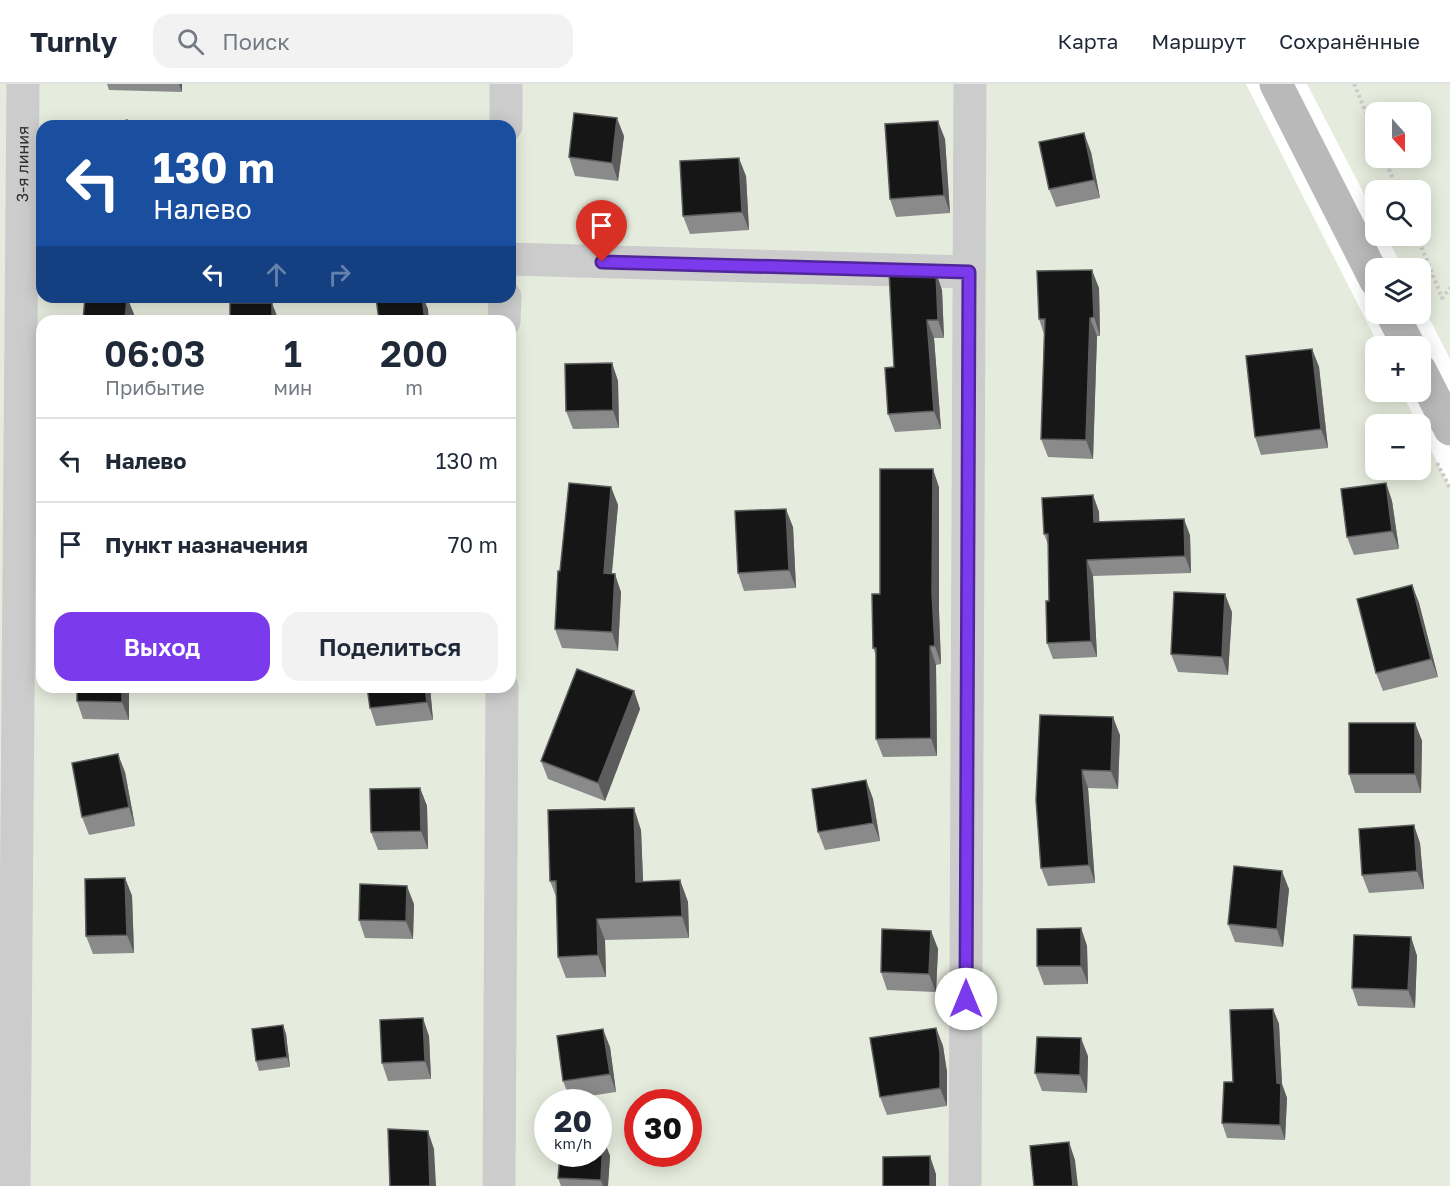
<!DOCTYPE html>
<html lang="ru">
<meta charset="utf-8">
<style>
body{margin:0;font-family:"Golos Text",sans-serif;background:#f2f2f3;color:#1f2937;height:100vh;display:flex;flex-direction:column;font-size:22px;white-space:nowrap}
*{box-sizing:border-box;margin:0}
p{font-size:20px;color:#747a83}
.icon{flex:none;width:33px;height:33px;fill:none;stroke:currentColor;stroke-width:2;stroke-linecap:round;stroke-linejoin:round}
.map{position:relative;flex:1;overflow:hidden}
.sheet{position:absolute;left:36px;top:231px;width:480px;height:378px;display:flex;flex-direction:column;background:#fff;border-radius:18px;box-shadow:0 3px 15px #0003}
.sheet>*{flex:none}
.banner{position:absolute;left:36px;top:36px;width:480px;height:183px;border-radius:18px;box-shadow:0 3px 15px #0003;background:#1a4fa0;color:#fff;overflow:hidden}
.needle{width:39px;rotate:159deg}
.fabs{position:absolute;left:1365px;top:18px;display:grid;gap:12px}
.fabs a{display:grid;place-items:center;width:66px;height:66px;border-radius:12px;background:#fff;box-shadow:0 3px 15px #0003;font-size:30px}
.speed{position:absolute;left:534px;top:1005px;display:flex;gap:12px;font-size:30px;font-weight:700;text-align:center}
.speed>*{display:grid;place-content:center;width:78px;height:78px;border-radius:50%;background:#fff;box-shadow:0 3px 15px #0003;line-height:1}
.speed small{font-size:15px;font-weight:400}
.speed .limit{border:9px solid #d22;background:#fff;color:#111}
.pin{position:absolute;display:grid;place-items:center;width:51px;height:51px;color:#fff;margin:-62px -26px;border-radius:50% 50% 50% 0;rotate:-45deg;box-shadow:0 0 6px #0007}
.pin .icon{rotate:45deg}
.me{position:absolute;width:66px;margin:-33px;rotate:0deg;stroke-linejoin:round;filter:drop-shadow(0 0 4px #0008)}
.turn{display:flex;align-items:center;gap:21px;height:126px;padding:0 18px;font-size:27px}
.turn .icon{width:78px;height:78px;stroke-width:2.5}
.turn b{display:block;font-size:42px;line-height:51px}
.lanes{display:flex;align-items:center;height:57px;padding:0 18px;background:#0003;justify-content:center;gap:30px;direction:ltr}
.lanes .off{opacity:.35}
.eta{display:flex;justify-content:space-evenly;align-items:center;height:102px;text-align:center}
.eta b{font-size:36px;font-weight:600;line-height:42px}
.primary-button{display:flex;gap:12px;margin-top:auto;padding:12px 18px}
.primary-button a{flex:1;height:69px;border-radius:18px;background:#7c3aed;color:#fff;font-size:24px;font-weight:600;line-height:69px;text-align:center}
.primary-button a+a{background:#f2f2f3;color:#1f2937}
ul{padding:0;list-style:none}
li{display:flex;align-items:center;gap:18px;height:84px;padding:0 18px;border-top:2px solid #e0e1e3}
li div{flex:1}
li b{display:block;font-size:22px}
li em{font-style:normal}
header{display:flex;align-items:center;gap:36px;box-sizing:border-box;height:84px;padding:0 30px;background:#fff;border-bottom:2px solid #e0e1e3}
header strong{font-size:28px}
nav{display:flex;gap:33px;margin-inline-start:auto;font-size:21px}
.search{width:420px;height:54px;background:#f2f2f3;display:flex;align-items:center;gap:15px;box-sizing:border-box;padding:0 21px;border-radius:18px;color:#747a83;font-size:22px}
.map>svg:first-child{display:block}
.green{fill:#e6ecdd;fill-rule:evenodd}
.lines{fill:none;stroke-linecap:round;stroke-linejoin:round}
.path{stroke:#ccc;stroke-width:4;stroke-dasharray:3 3;stroke-linecap:butt}
.minor{stroke:#ccc;stroke-width:33}
.secondary{stroke:#b9b9b9;stroke-width:33}
.wall{fill:#8a8a8a}
.shaded-wall{fill:#5c5c5c}
.building{fill:#161616;stroke:#5c5c5c;stroke-width:1.5}
.route-casing{stroke:#51269a;stroke-width:15}
.route{stroke:#7c3aed;stroke-width:10}
.labels{text-anchor:middle;dominant-baseline:central;stroke-width:6;stroke-linejoin:round;paint-order:stroke}
.street-label{font-size:16px;fill:#2f2f2f;stroke:#fff}
</style>
<header>
<strong>Turnly</strong>
<div class="search"><svg class="icon" aria-label="search" viewBox="0 0 24 24"><circle cx="10" cy="10" r="6"/><path d="M15 15l6 6"/></svg>Поиск</div>
<nav><a>Карта</a><a>Маршрут</a><a>Сохранённые</a></nav>
</header>
<div class="map">
<svg width="1450" height="1102" viewBox="0 0 1450 1102">
<rect width="100%" height="100%" fill="#fff"/>
<g class="green">
<path d="M0 0H1246L1379 262H1376V308H1401L1418 340H1376V386H1420L1421 346 1450 404V1102H0ZM42 42H510V213H42ZM42 237H510V603H42ZM548 1018H598V1070H548ZM638 1018H688V1070H638Z"/>
<path d="M1307 0H1450V275L1421 218 1420 184H1403L1386 152H1420V106H1376L1375 131ZM1376 28H1420V74H1376Z"/>
</g>
<g class="lines">
<g class="path">
<path d="M1354 0 1376 52"/>
<path d="M1384 74 1398 106"/>
<path d="M1417 152 1442 214 1450 204"/>
<path d="M1437 379 1450 404"/>
</g>
<g class="minor">
<path d="M506 42V0"/>
<path d="M510 175 969 188"/>
<path d="M504 237 505 213"/>
<path id="s1" d="M14 1102 23 0"/>
<path d="M499 1102 502 603"/>
<path d="M965 1102 970 0"/>
</g>
<g class="secondary">
<path d="M1276 0 1376 197"/>
<path d="M1392 230 1409 262"/>
<path d="M1420 286 1450 345"/>
</g>
</g>
<g class="wall">
<path d="M107 0H182V8L109 6Z"/>
<path d="M624 52 618 97 575 92 569 73Z"/>
<path d="M945 55 950 129 896 133 890 115Z"/>
<path d="M1091 68 1100 114 1056 123 1049 105Z"/>
<path d="M746 92 749 146 690 150 683 132Z"/>
<path d="M1099 204 1100 252H1097L1093 375 1048 373 1041 355 1044 250 1039 235Z"/>
<path d="M942 206 944 254H934L941 345 895 348 888 330 894 283Z"/>
<path d="M1312 265 1319 283 1328 364 1261 371 1255 353Z"/>
<path d="M612 279 618 297 619 344 573 345 566 327Z"/>
<path d="M1386 399 1392 417 1399 465 1354 471 1347 453Z"/>
<path d="M611 403 618 421 612 490 621 508 618 567 562 564 555 545 560 487Z"/>
<path d="M939 403V527L941 580 936 581 937 672 883 673 876 655V571L873 564 880 510Z"/>
<path d="M1093 411 1099 428V438L1190 451 1191 489 1093 492 1097 573 1053 575 1047 559 1049 517V463L1044 450Z"/>
<path d="M793 443 796 504 744 507 738 489Z"/>
<path d="M1412 501 1419 519 1438 593 1383 607 1376 589Z"/>
<path d="M1232 528 1228 591 1178 588 1171 570Z"/>
<path d="M77 603H129V636L83 635 77 617Z"/>
<path d="M430 603 433 636 376 642 370 624Z"/>
<path d="M634 607 640 625 605 717 548 695 541 677Z"/>
<path d="M1415 639 1422 657 1421 709H1355L1349 690Z"/>
<path d="M1120 651 1118 705 1088 704 1095 799 1048 802 1041 784 1036 716Z"/>
<path d="M125 688 135 742 89 751 82 733Z"/>
<path d="M866 696 873 715 880 757 825 766 818 748Z"/>
<path d="M420 704 427 722 428 765 378 766 371 748Z"/>
<path d="M641 746 643 798 680 796 688 818 689 854 605 856 606 893 566 894 558 873 557 815 550 797Z"/>
<path d="M1420 759 1424 805 1369 809 1362 791Z"/>
<path d="M125 794 132 812 134 869 93 870 86 852Z"/>
<path d="M1289 805 1283 863 1235 858 1228 840Z"/>
<path d="M414 820 413 855 365 854 359 836Z"/>
<path d="M1081 844 1087 862 1088 900 1044 901 1037 882Z"/>
<path d="M931 847 938 865 936 908 887 906 881 888Z"/>
<path d="M1411 853 1417 872 1415 924 1358 922 1352 904Z"/>
<path d="M1273 925 1279 940 1282 1000 1287 1014 1285 1056 1227 1054 1222 1039 1233 998Z"/>
<path d="M283 941 286 950 290 983 259 987 256 977Z"/>
<path d="M936 944 943 962 947 988V1022L887 1031 880 1013Z"/>
<path d="M429 952 431 995 388 997 382 979Z"/>
<path d="M610 963 616 1008 570 1015 563 997Z"/>
<path d="M1088 972 1087 1009 1042 1007 1035 989Z"/>
<path d="M603 1054 610 1072 608 1102H561L558 1094Z"/>
</g>
<g class="shaded-wall">
<path d="M179 0H182V8Z"/>
<path d="M617 34 624 52 618 97 612 79Z"/>
<path d="M938 37 945 55 950 129 944 111Z"/>
<path d="M1084 49 1091 68 1100 114 1094 96Z"/>
<path d="M739 74 746 92 749 146 742 128Z"/>
<path d="M1092 186 1099 204 1100 252 1094 233Z"/>
<path d="M936 188 942 206 944 254 938 236Z"/>
<path d="M127 213 134 230 133 237H125Z"/>
<path d="M422 213H423L428 225 429 237H425Z"/>
<path d="M272 219 279 237H272Z"/>
<path d="M1090 234 1097 252 1093 375 1086 356Z"/>
<path d="M927 236 934 254 941 345 934 327Z"/>
<path d="M1312 265 1319 283 1328 364 1321 345Z"/>
<path d="M612 279 618 297 619 344 613 326Z"/>
<path d="M933 385 939 403V527L941 580 935 562 932 509Z"/>
<path d="M1386 399 1392 417 1399 465 1392 447Z"/>
<path d="M611 403 618 421 610 507 604 489Z"/>
<path d="M1093 411 1099 428 1100 455 1094 438Z"/>
<path d="M786 425 793 443 796 504 789 486Z"/>
<path d="M1184 435 1190 451 1191 489 1185 472Z"/>
<path d="M1087 476 1093 492 1097 573 1091 557Z"/>
<path d="M615 490 621 508 618 567 612 548Z"/>
<path d="M1412 501 1419 519 1438 593 1431 575Z"/>
<path d="M1225 510 1232 528 1228 591 1222 573Z"/>
<path d="M930 562 936 581 937 672 931 654Z"/>
<path d="M122 603H129V636L122 618Z"/>
<path d="M425 603H430L433 636 427 618Z"/>
<path d="M634 607 640 625 605 717 598 699Z"/>
<path d="M1113 633 1120 651 1118 705 1111 687Z"/>
<path d="M1415 639 1422 657 1421 709 1415 690Z"/>
<path d="M118 670 125 688 135 742 129 723Z"/>
<path d="M1082 686 1088 704 1095 799 1089 781Z"/>
<path d="M866 696 873 715 880 757 873 739Z"/>
<path d="M420 704 427 722 428 765 421 747Z"/>
<path d="M634 724 641 746 644 819 636 798Z"/>
<path d="M1414 741 1420 759 1424 805 1417 787Z"/>
<path d="M1282 787 1289 805 1283 863 1277 845Z"/>
<path d="M125 794 132 812 134 869 127 851Z"/>
<path d="M680 796 688 818 689 854 682 832Z"/>
<path d="M407 802 414 820 413 855 406 837Z"/>
<path d="M597 835 605 856 606 893 598 871Z"/>
<path d="M1081 844 1087 862 1088 900 1081 882Z"/>
<path d="M931 847 938 865 936 908 929 890Z"/>
<path d="M1411 853 1417 872 1415 924 1408 906Z"/>
<path d="M1273 925 1279 940 1282 1000 1287 1014 1285 1056 1280 1041 1277 999Z"/>
<path d="M423 934 429 952 431 995 425 977Z"/>
<path d="M283 941 286 950 290 983 287 973Z"/>
<path d="M936 944 943 962 947 988V1022L940 1004Z"/>
<path d="M603 945 610 963 616 1008 610 990Z"/>
<path d="M1081 954 1088 972 1087 1009 1080 991Z"/>
<path d="M428 1047 434 1065 436 1102H430Z"/>
<path d="M603 1054 610 1072 608 1102H603L601 1096Z"/>
<path d="M1069 1058 1075 1076 1078 1102H1073Z"/>
<path d="M930 1072 936 1090V1102H930Z"/>
</g>
<g class="building">
<path d="M574 29 617 34 612 79 569 73Z"/>
<path d="M127 36 130 42H113Z"/>
<path d="M938 37 944 111 890 115 885 40Z"/>
<path d="M1084 49 1094 96 1049 105 1039 58Z"/>
<path d="M739 74 742 128 683 132 680 77Z"/>
<path d="M1092 186 1094 233 1090 234 1086 356 1041 355 1045 235H1039L1037 187Z"/>
<path d="M889 187 936 188 938 236H927L934 327 888 330 885 284 894 283Z"/>
<path d="M85 213H127L125 237H83Z"/>
<path d="M376 213H422L425 237H379Z"/>
<rect x="230" y="219" width="42" height="18"/>
<path d="M1312 265 1321 345 1255 353 1246 272Z"/>
<path d="M612 279 613 326 566 327 565 280Z"/>
<path d="M880 385H933L932 509 935 562H930L931 654 876 655V564H873L872 510H880Z"/>
<path d="M569 399 611 403 604 489 615 490 612 548 555 545 558 487H560Z"/>
<path d="M1386 399 1392 447 1347 453 1341 405Z"/>
<path d="M1093 411 1094 438 1184 435 1185 472 1087 476 1091 557 1047 559 1046 517H1049L1048 450H1044L1042 414Z"/>
<path d="M786 425 789 486 738 489 735 427Z"/>
<path d="M1412 501 1431 575 1376 589 1357 515Z"/>
<path d="M1174 508 1225 510 1222 573 1171 570Z"/>
<path d="M577 585 634 607 598 699 541 677Z"/>
<path d="M77 603H122V618L77 617Z"/>
<path d="M367 603H425L427 618 370 624Z"/>
<path d="M1040 631 1113 633 1111 687 1082 686 1089 781 1041 784 1036 716Z"/>
<rect x="1349" y="639" width="66" height="51"/>
<path d="M118 670 129 723 82 733 72 679Z"/>
<path d="M866 696 873 739 818 748 812 705Z"/>
<path d="M420 704 421 747 371 748 370 705Z"/>
<path d="M634 724 636 798 680 796 682 832 597 835 598 871 558 873 556 797H550L548 726Z"/>
<path d="M1414 741 1417 787 1362 791 1359 745Z"/>
<path d="M1234 782 1282 787 1277 845 1228 840Z"/>
<path d="M125 794 127 851 86 852 85 795Z"/>
<path d="M360 800 407 802 406 837 359 836Z"/>
<path d="M1081 844V882H1037V845Z"/>
<path d="M882 845 931 847 929 890 881 888Z"/>
<path d="M1354 851 1411 853 1408 906 1352 904Z"/>
<path d="M1273 925 1277 999 1281 1000 1280 1041 1222 1039 1224 998H1233L1230 926Z"/>
<path d="M423 934 425 977 382 979 380 936Z"/>
<path d="M283 941 287 973 256 977 252 945Z"/>
<path d="M936 944 940 969V1004L880 1013 870 954Z"/>
<path d="M603 945 610 990 563 997 557 952Z"/>
<path d="M1037 953 1081 954 1080 991 1035 989Z"/>
<path d="M388 1045 428 1047 430 1102H390Z"/>
<path d="M598 1054H603L601 1096 558 1094 560 1070H598Z"/>
<path d="M1069 1058 1073 1102H1034L1030 1062Z"/>
<path d="M930 1072V1102H883V1073Z"/>
</g>
<g class="lines">
<defs>
<path id="route" d="M602 178 969 188 966 915"/>
</defs>
<use href="#route" class="route-casing"/>
<use href="#route" class="route"/>
</g>
<g class="labels">
<g class="street-label">
<text stroke="none"><textPath href="#s1" startOffset="1022">3-я линия</textPath></text>
</g>
</g>
</svg>
<div class="fabs">
<a><svg class="needle" viewBox="-14 -14 28 28"><path d="M0-13l5 13h-10z" fill="#e53935"/><path d="M0 13l5-13h-10z" fill="#747a83"/></svg></a>
<a><svg class="icon" aria-label="search" viewBox="0 0 24 24"><circle cx="10" cy="10" r="6"/><path d="M15 15l6 6"/></svg></a>
<a><svg class="icon" aria-label="layers" viewBox="0 0 24 24"><path d="M12 4l9 5-9 5-9-5zM3 14l9 5 9-5"/></svg></a>
<a>+</a>
<a>−</a>
</div>
<div class="speed"><div>20<small>km/h</small></div><div class="limit">30</div></div>
<div class="pin" style="left:602px;top:178px;background:#d93025"><svg class="icon" aria-label="arrive" viewBox="0 0 24 24"><path d="M6 21V4h12l-3 4 3 4H6"/></svg></div>
<svg class="me" style="left:966px;top:915px" viewBox="-20 -20 40 40"><circle r="19" fill="#fff"/><path d="M0-13L10 11 0 6-10 11z" fill="#7c3aed"/></svg>
<div class="banner">
<div class="turn"><svg class="icon" aria-label="left" viewBox="0 0 24 24"><path d="M17 20v-9H6M10 6l-5 5 5 5"/></svg><div><b>130 m</b>Налево</div></div>
<div class="lanes"><svg class="icon" aria-label="left" viewBox="0 0 24 24"><path d="M17 20v-9H6M10 6l-5 5 5 5"/></svg><svg class="icon off" aria-label="ahead" viewBox="0 0 24 24"><path d="M12 20V5M6 11l6-6 6 6"/></svg><svg class="icon off" aria-label="right" viewBox="0 0 24 24"><path d="M7 20v-9h11M14 6l5 5-5 5"/></svg></div>
</div>
<section class="sheet">
<div class="eta">
<div><b>06:03</b><p>Прибытие</p></div>
<div><b>1</b><p>мин</p></div>
<div><b>200</b><p>m</p></div>
</div>
<ul>
<li><svg class="icon" aria-label="left" viewBox="0 0 24 24"><path d="M17 20v-9H6M10 6l-5 5 5 5"/></svg><div><b>Налево</b></div><em>130 m</em></li>
<li><svg class="icon" aria-label="arrive" viewBox="0 0 24 24"><path d="M6 21V4h12l-3 4 3 4H6"/></svg><div><b>Пункт назначения</b></div><em>70 m</em></li>
</ul>
<div class="primary-button"><a>Выход</a><a>Поделиться</a></div>
</section>
</div>
